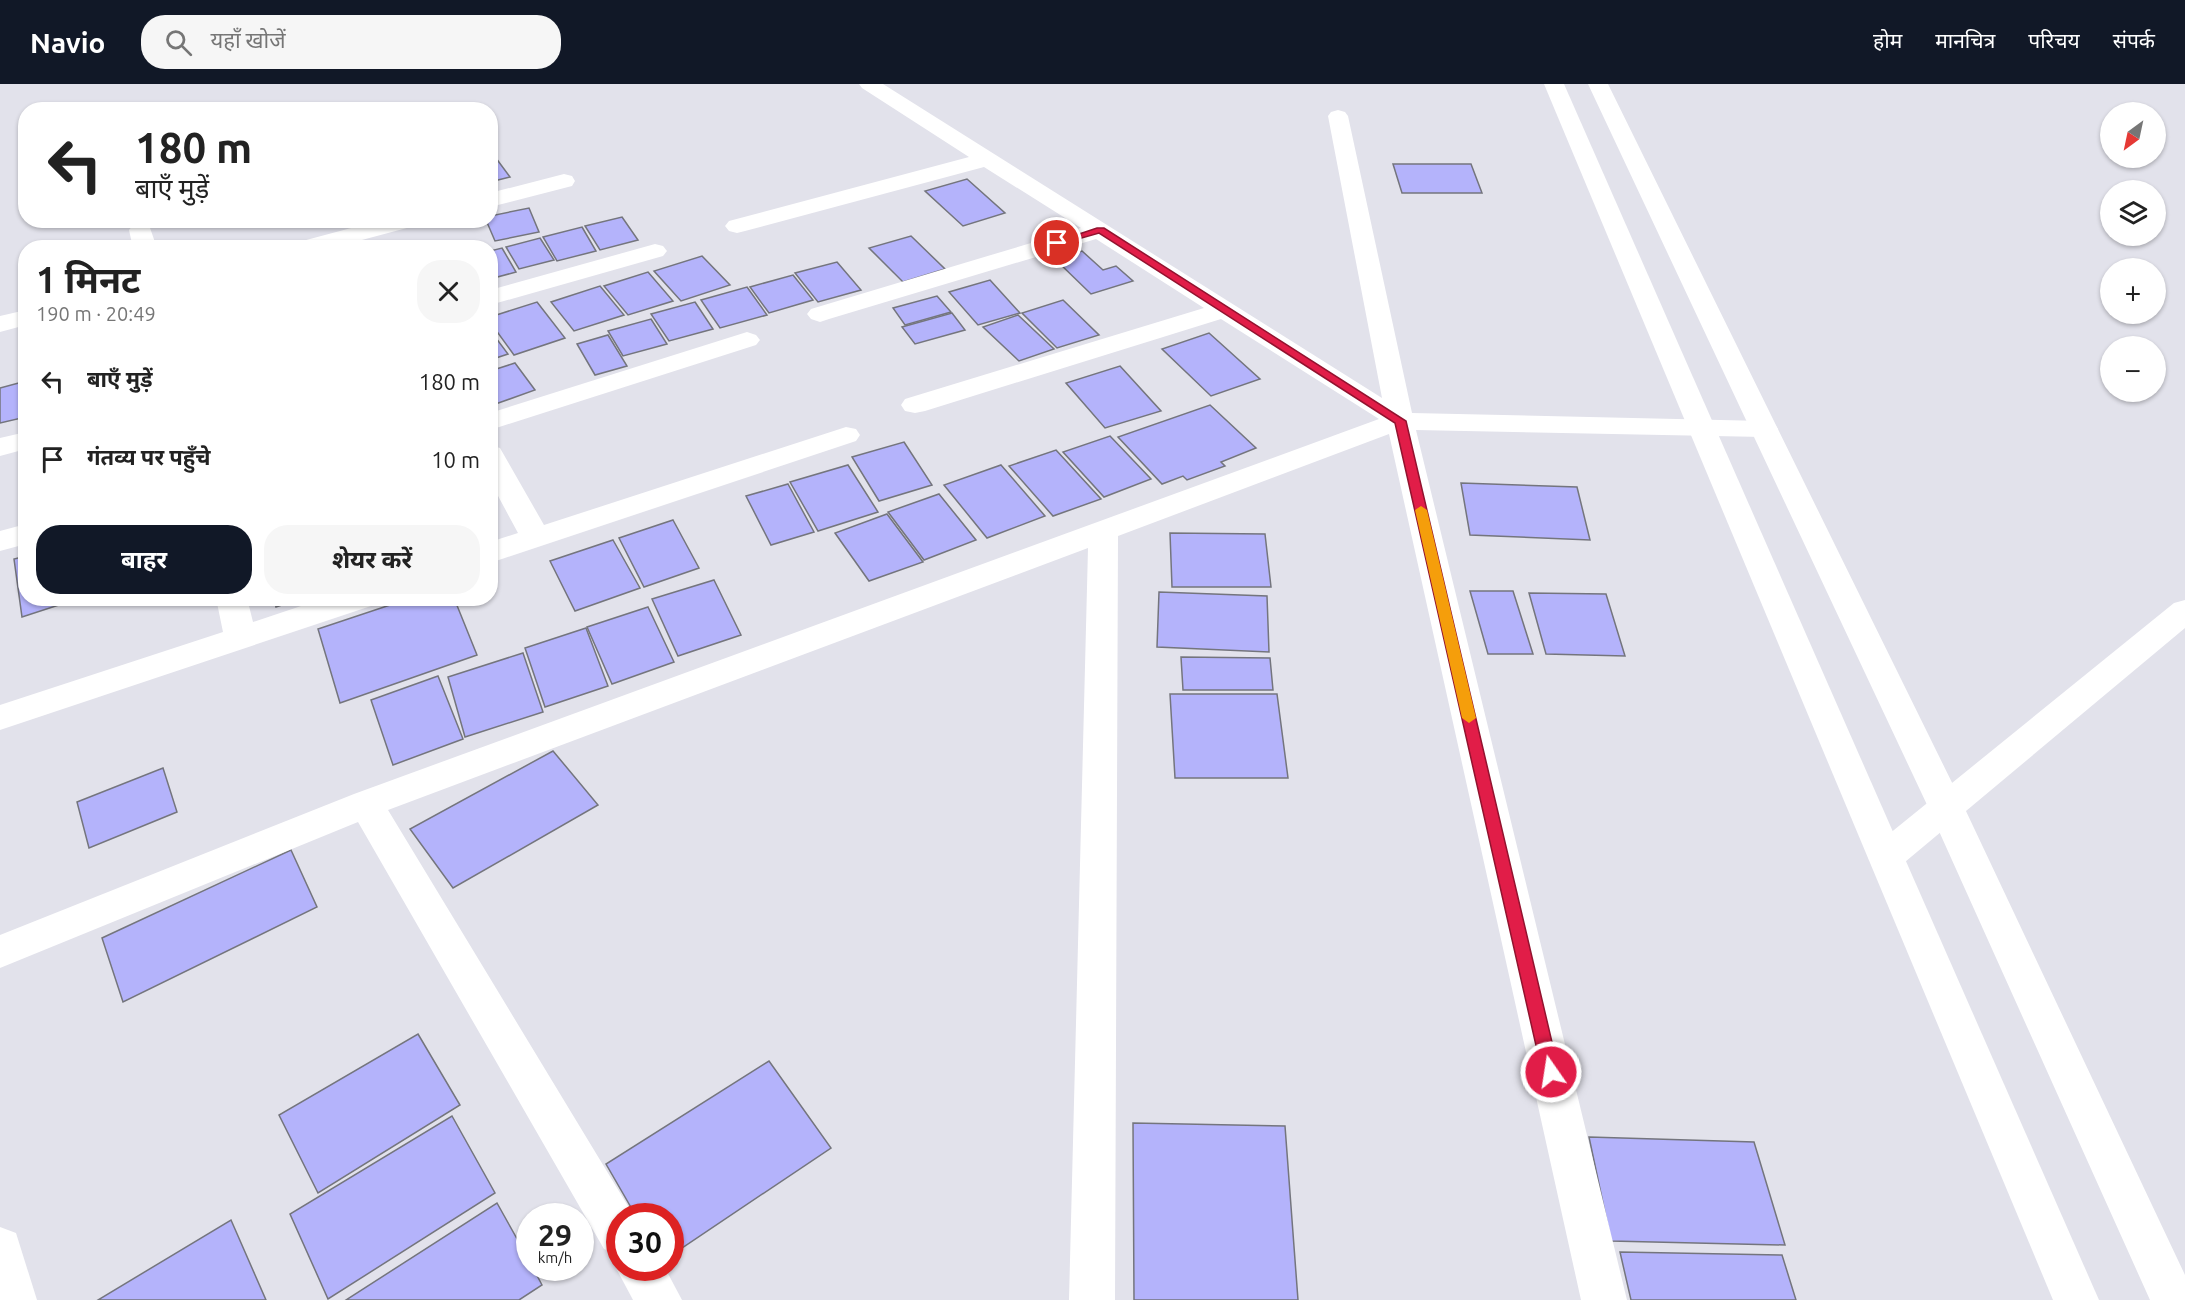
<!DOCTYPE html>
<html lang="hi">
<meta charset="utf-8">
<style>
body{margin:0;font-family:Ubuntu,"Noto Sans Devanagari",sans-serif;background:#f6f6f6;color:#222;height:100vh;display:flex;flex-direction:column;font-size:22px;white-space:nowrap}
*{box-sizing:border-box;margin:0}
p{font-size:20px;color:#767676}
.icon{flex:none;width:33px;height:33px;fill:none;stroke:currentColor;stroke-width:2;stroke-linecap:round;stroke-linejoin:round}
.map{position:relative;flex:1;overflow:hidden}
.side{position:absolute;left:18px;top:156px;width:480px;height:366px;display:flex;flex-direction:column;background:#fff;border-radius:24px;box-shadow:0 2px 4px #0004}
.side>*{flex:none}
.hud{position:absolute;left:18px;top:18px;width:480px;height:126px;border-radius:24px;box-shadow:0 2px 4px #0004;background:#fff;color:#222;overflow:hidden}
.needle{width:39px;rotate:213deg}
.fabs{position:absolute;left:2100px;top:18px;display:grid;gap:12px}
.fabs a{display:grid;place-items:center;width:66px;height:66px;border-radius:50%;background:#fff;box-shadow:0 2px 4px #0004;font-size:30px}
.speed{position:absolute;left:516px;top:1119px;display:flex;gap:12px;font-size:30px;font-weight:700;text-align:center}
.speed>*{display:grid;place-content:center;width:78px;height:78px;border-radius:50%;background:#fff;box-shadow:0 2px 4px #0004;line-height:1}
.speed small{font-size:15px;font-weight:400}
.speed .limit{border:9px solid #d22;background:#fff;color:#111}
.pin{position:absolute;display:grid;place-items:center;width:51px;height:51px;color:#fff;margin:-26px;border:3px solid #fff;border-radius:50%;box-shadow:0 2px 6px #0007}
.me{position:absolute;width:66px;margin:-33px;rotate:347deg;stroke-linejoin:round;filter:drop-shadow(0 0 4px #0008)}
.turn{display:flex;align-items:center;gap:21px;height:126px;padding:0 18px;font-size:27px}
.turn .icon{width:78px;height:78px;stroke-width:2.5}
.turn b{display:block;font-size:42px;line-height:51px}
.round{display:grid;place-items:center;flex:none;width:63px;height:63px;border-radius:24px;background:#f6f6f6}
.head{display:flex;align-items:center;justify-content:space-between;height:102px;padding:0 18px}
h1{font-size:36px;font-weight:700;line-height:45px}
.action{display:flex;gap:12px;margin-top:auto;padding:12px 18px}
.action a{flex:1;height:69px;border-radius:24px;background:#111827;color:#fff;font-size:24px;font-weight:700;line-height:69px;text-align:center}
.action a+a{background:#f6f6f6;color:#222}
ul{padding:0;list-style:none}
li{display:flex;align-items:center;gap:18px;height:78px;padding:0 18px}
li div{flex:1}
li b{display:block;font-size:22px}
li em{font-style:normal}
header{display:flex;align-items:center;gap:36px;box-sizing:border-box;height:84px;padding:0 30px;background:#111827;color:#fff}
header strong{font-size:28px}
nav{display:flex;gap:33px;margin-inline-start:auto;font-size:21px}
.search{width:420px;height:54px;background:#f6f6f6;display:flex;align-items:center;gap:15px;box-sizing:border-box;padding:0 21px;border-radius:24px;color:#767676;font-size:22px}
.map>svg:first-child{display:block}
.building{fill:#b4b3fb;stroke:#74757d;stroke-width:1.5}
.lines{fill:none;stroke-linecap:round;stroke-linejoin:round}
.minor{fill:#fff;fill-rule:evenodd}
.tertiary{fill:#fff;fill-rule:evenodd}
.route{fill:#e11d48;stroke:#92132f;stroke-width:1.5}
.slow{fill:#f59e0b}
</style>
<header>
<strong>Navio</strong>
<div class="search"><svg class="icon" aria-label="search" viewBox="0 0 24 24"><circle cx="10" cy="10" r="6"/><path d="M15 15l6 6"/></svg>यहाँ खोजें</div>
<nav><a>होम</a><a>मानचित्र</a><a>परिचय</a><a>संपर्क</a></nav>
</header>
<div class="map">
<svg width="2185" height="1216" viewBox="0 0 2185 1216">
<rect width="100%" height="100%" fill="#e2e2eb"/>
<g class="building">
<path d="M490 66 510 93 490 98Z"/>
<path d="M1393 80H1471L1482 109H1402Z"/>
<path d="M967 95 1005 129 963 142 925 107Z"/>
<path d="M529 124 539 148 495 157 486 136H490V132Z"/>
<path d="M622 133 638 156 600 166 585 142Z"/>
<path d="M582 143 596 167 557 177 543 153Z"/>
<path d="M911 152 945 185 903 198 869 164Z"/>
<path d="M540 154 554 176 519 185 506 163Z"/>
<path d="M502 164 516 188 490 195V167Z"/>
<path d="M1082 167 1103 186 1116 182 1133 197 1091 210 1055 175Z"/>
<path d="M702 172 730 201 681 217 654 187Z"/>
<path d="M837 178 861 206 818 218 795 189Z"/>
<path d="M648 188 673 217 628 231 604 202Z"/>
<path d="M793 191 813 216 769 229 750 203Z"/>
<path d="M990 196 1020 229 978 241 949 208Z"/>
<path d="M600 202 624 231 574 247 551 218Z"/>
<path d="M747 203 767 231 720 244 701 216Z"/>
<path d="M937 212 951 228 905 241 893 224Z"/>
<path d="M1063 216 1099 251 1057 264 1022 229Z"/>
<path d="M537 218 565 254 514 271 490 238V233Z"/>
<path d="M695 218 713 245 669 257 651 230Z"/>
<path d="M952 229 965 246 915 260 902 243Z"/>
<path d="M1018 231 1054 265 1019 277 983 243Z"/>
<path d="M651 235 667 260 623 272 608 247Z"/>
<path d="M490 246 508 270 490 276Z"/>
<path d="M1209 249 1260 295 1211 312 1162 265Z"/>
<path d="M608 251 627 282 595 291 577 260Z"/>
<path d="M515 279 535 306 490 322V287Z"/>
<path d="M1120 282 1161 327 1105 344 1066 299Z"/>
<path d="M26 297V333L0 339V304Z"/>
<path d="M1210 321 1256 364 1221 378 1225 382 1187 396 1183 392 1162 400 1118 353Z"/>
<path d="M1110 352 1151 395 1104 413 1063 368Z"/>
<path d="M904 358 932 401 879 417 852 373Z"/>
<path d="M1056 366 1101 415 1053 432 1009 382Z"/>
<path d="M848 381 878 428 818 447 790 398Z"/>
<path d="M1001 381 1045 432 987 454 944 401Z"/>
<path d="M1461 399 1577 403 1590 456 1470 451Z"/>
<path d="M788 400 814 448 771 461 746 412Z"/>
<path d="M939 410 976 456 924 476 888 428Z"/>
<path d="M887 430 923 478 869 497 835 449Z"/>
<path d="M673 436 699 484 644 503 619 454Z"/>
<path d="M1170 449 1265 450 1271 503H1172Z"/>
<path d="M613 456 640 504 575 527 550 477Z"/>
<path d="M26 472V514H64L65 519 22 533 14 475Z"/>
<path d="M714 496 741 551 678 572 652 515Z"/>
<path d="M1470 507H1513L1533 570H1488Z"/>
<path d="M1159 508 1267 512 1269 568 1157 563Z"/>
<path d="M1529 509 1606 510 1625 572 1546 570Z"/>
<path d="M274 514H302L276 523Z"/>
<path d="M411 514H454L477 571 340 619 318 545Z"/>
<path d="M648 523 674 578 612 600 587 543Z"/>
<path d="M586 544 608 602 545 623 525 564Z"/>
<path d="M523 569 543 628 465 653 448 593Z"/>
<path d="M1181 573 1270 574 1273 606H1183Z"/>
<path d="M438 592 463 655 393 681 371 616Z"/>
<path d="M1170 610H1277L1288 694H1175Z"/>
<path d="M553 667 598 721 453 804 410 745Z"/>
<path d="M163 684 177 728 89 764 77 718Z"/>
<path d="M291 766 317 823 123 918 102 854Z"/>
<path d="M418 950 460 1021 318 1109 279 1031Z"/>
<path d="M769 977 831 1064 670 1172V1132H636L606 1080Z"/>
<path d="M452 1032 495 1109 328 1215 290 1130Z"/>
<path d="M1133 1039 1285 1042 1298 1216H1134Z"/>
<path d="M1589 1053 1754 1058 1785 1161 1611 1157Z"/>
<path d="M497 1119 530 1178V1184H533L542 1201 519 1216H346Z"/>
<path d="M231 1136 266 1216H98Z"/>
<path d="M1620 1168 1782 1171 1796 1216H1631Z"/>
</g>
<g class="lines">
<g class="minor">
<path d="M859 0H883L1382 314 1328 32 1331 28 1338 26 1345 28 1348 32 1412 329 1764 337 1774 339 1778 345 1774 351 1764 353 1416 346 1627 1216H1581L1389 350 1118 452 1115 1216H1069L1088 464 388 726 634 1132H620V1172L604 1165 358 738 0 884V851L354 710 1379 335 1221 235 925 327 915 329 905 327 901 321 905 315 1204 224 1096 155 829 235 820 238 811 235 807 230 811 225 1081 144 984 83 745 147 737 149 729 147 725 142 729 137 969 73 862 4Z"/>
<path d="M564 90 572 92 575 97 572 102 490 123V109Z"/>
<path d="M381 136H421L418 141 332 164H291L295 159Z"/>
<path d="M141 139 149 141 157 164H133L129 146 133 141Z"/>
<path d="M655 160 663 162 667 167 663 172 490 221V206Z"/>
<path d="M26 226V241L0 248V232Z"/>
<path d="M747 248 756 251 760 256 756 261 490 346V329Z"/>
<path d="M846 343 856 345 860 351 856 357 490 479V458L518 449 490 397V361L500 364 544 441Z"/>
<path d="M26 348V365L0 372V354Z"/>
<path d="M26 440V460L0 467V447Z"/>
<path d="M216 514H247L253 538 325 514H375L371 522 0 646V621L223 548Z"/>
<path d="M2185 516V544L1899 783 1886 788 1873 783 1868 773 1873 763 2174 519Z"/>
<path d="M0 1143 16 1149 37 1216H0Z"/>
<path d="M620 1177V1184H665L682 1216H633L616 1184Z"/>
</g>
<g class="tertiary">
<path d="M1544 0H1564L2099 1216H2053Z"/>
<path d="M1588 0H1608L1965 725 2185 1191V1216H2150L1929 725Z"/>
</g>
</g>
<path class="route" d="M1097 144H1104L1406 337 1559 988 1557 993 1551 995 1545 993 1542 988 1395 339 1099 149 1057 161 1052 159Z"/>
<path class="slow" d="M1421 422 1427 426 1476 634 1469 639 1462 634 1415 426Z"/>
</svg>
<div class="fabs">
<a><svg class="needle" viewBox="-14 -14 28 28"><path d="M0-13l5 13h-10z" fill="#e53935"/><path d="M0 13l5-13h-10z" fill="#767676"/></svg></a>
<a><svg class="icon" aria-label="layers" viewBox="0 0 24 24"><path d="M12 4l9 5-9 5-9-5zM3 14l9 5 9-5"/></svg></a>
<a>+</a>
<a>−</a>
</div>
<div class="speed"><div>29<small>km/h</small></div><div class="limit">30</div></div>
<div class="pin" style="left:1057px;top:159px;background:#d93025"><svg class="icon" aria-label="arrive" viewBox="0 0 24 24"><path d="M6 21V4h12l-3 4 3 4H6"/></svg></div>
<svg class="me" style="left:1551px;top:988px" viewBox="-20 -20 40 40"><circle r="17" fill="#e11d48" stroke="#fff" stroke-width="3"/><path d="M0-11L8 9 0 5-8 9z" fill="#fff"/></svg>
<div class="hud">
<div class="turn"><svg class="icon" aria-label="left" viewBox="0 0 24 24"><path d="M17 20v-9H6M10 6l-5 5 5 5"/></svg><div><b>180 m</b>बाएँ मुड़ें</div></div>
</div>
<section class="side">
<div class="head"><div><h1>1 मिनट</h1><p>190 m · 20:49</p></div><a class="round"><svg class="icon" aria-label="close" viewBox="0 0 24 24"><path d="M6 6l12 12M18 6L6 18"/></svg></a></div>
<ul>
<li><svg class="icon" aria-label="left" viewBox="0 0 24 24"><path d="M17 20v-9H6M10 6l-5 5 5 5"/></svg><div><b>बाएँ मुड़ें</b></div><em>180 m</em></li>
<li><svg class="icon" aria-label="arrive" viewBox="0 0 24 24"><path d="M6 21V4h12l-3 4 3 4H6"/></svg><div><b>गंतव्य पर पहुँचे</b></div><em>10 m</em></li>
</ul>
<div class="action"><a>बाहर</a><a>शेयर करें</a></div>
</section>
</div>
